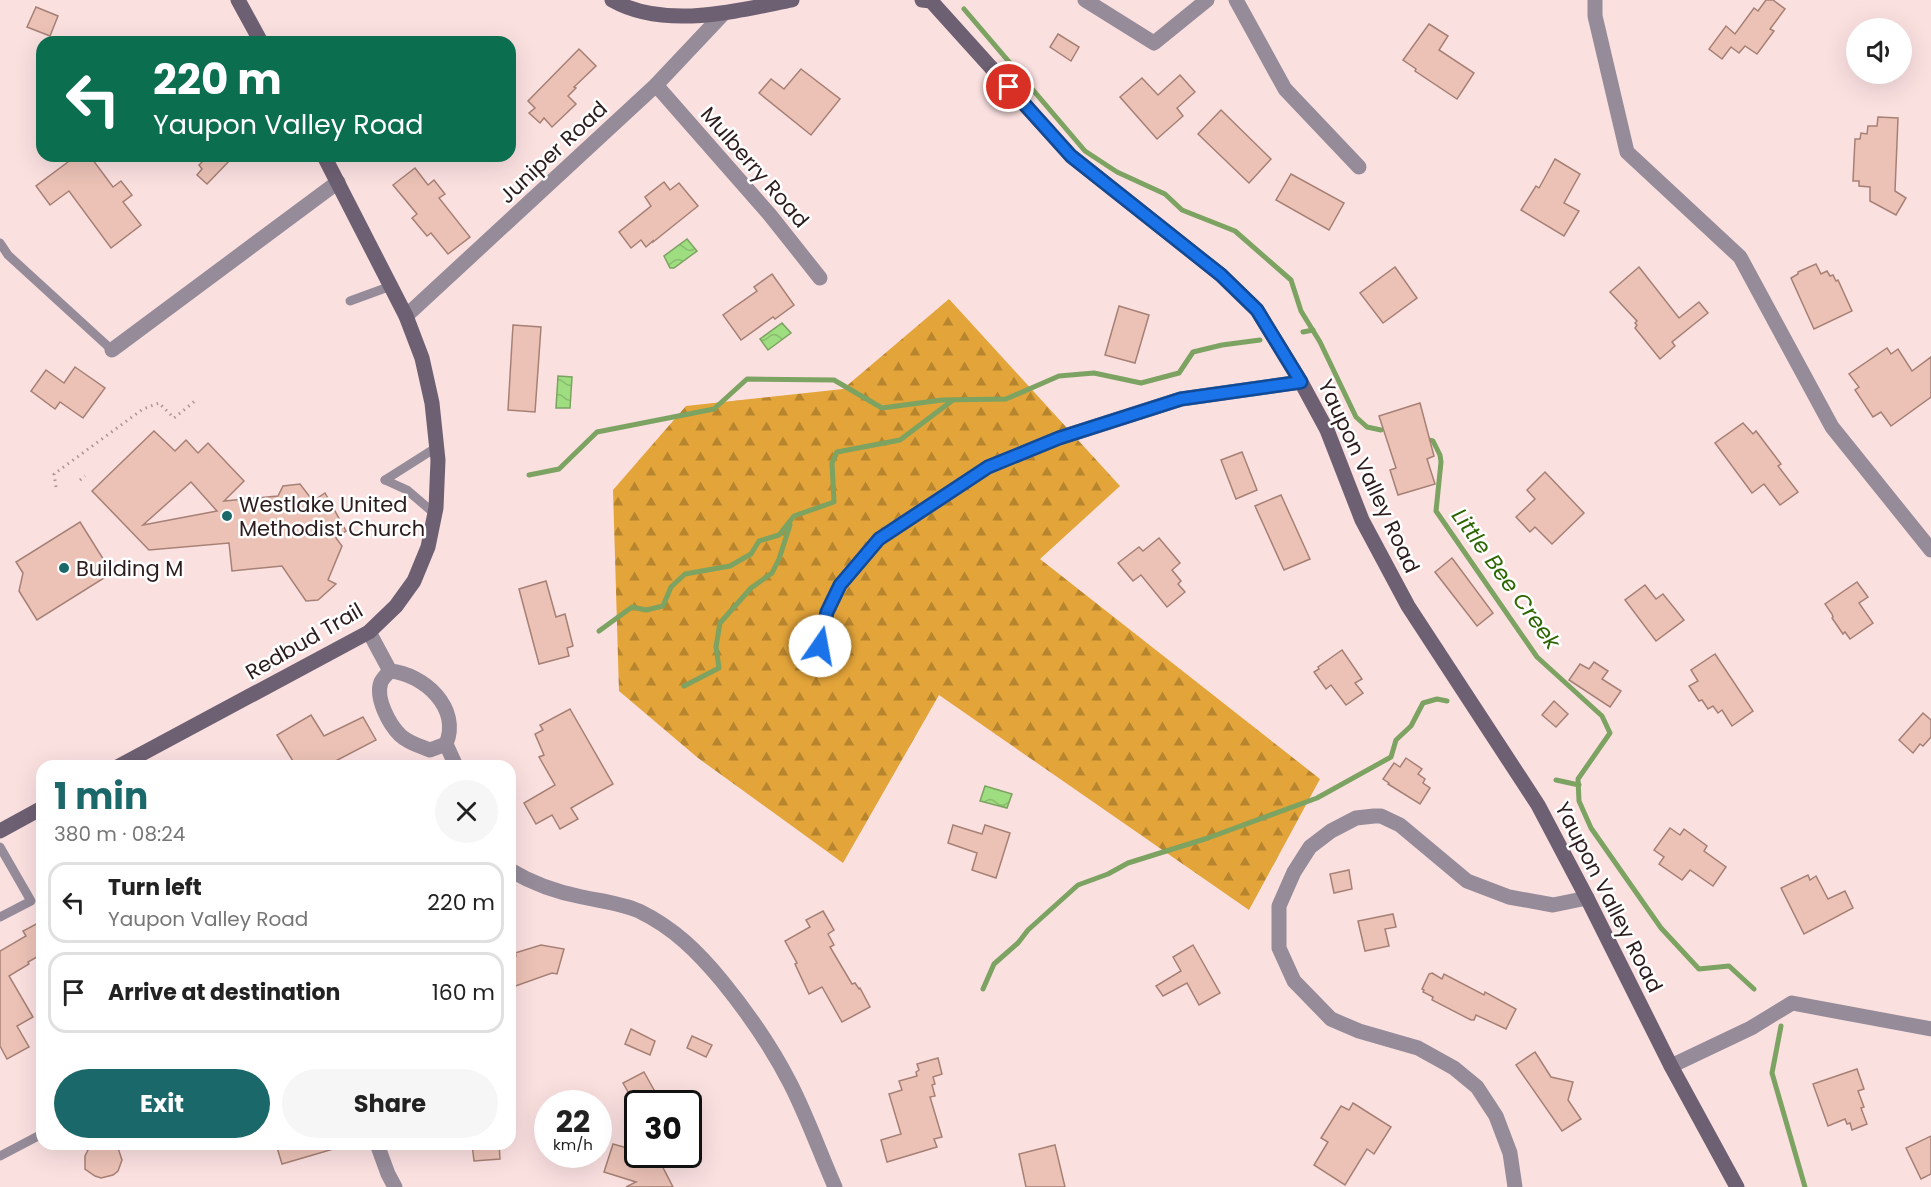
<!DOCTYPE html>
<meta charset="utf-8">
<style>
body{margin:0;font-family:Poppins,sans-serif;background:#f6f6f6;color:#222;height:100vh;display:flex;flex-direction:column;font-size:22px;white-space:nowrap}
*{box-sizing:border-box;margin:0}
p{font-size:20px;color:#767676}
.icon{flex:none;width:33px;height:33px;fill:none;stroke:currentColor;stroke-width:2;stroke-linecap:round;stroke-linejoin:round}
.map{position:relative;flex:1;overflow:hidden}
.panel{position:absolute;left:36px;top:760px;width:480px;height:390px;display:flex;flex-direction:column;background:#fff;border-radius:18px;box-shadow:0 6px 24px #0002}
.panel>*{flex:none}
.banner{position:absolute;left:36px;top:36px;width:480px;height:126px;border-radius:18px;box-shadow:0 6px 24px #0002;background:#0b6e4f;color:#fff;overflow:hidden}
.fabs{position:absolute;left:1846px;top:18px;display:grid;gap:12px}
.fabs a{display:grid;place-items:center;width:66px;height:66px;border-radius:50%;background:#fff;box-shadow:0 6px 24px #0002;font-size:30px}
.speed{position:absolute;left:534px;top:1090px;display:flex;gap:12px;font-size:30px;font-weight:700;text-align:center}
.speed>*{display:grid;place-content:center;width:78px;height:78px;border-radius:50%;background:#fff;box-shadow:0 6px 24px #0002;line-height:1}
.speed small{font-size:15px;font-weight:400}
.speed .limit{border:3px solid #111;border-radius:9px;background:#fff;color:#111}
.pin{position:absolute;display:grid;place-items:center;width:51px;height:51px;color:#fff;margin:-26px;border:3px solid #fff;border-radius:50%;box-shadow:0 2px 6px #0007}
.me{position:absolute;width:66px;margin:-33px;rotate:12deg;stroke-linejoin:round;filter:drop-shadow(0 0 4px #0008)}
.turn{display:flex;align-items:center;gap:21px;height:126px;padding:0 18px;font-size:27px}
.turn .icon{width:78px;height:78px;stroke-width:2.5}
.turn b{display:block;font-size:42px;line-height:51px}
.round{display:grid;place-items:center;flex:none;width:63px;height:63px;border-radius:32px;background:#f6f6f6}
.head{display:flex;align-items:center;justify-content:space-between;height:102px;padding:0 18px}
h1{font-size:36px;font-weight:700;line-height:45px;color:#1a6869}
.button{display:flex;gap:12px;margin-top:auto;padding:12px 18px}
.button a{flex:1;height:69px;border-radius:36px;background:#1a6869;color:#fff;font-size:24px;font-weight:700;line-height:69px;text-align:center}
.button a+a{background:#f6f6f6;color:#222}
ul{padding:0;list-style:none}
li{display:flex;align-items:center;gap:18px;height:81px;margin:0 12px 9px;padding:0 6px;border:3px solid #e0e0e0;border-radius:18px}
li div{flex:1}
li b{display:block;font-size:22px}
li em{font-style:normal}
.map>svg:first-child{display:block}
.forest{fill:url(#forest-firs)}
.water{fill:url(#water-waves);stroke:#7ca362;stroke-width:1.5}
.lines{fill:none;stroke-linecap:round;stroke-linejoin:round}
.stream{stroke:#7ca362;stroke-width:5}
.building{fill:#ecc2b6;stroke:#a68075;stroke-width:1.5;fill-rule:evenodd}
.path{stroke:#ac9595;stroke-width:3;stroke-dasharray:1.5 4.5;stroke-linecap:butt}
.lane{stroke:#958b99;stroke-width:9}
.street{stroke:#958b99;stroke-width:15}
.secondary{stroke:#6e6073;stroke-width:15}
.route-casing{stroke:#114b97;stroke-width:15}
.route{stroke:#1a73e8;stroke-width:10}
.poi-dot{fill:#1a6869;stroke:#fff;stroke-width:2}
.labels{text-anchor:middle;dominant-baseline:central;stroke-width:5;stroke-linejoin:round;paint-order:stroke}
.street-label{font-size:21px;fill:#2c1c1d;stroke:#fff}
.poi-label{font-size:21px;fill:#2c1c1d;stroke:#fff;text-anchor:start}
.water-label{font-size:22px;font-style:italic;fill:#2d6600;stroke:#fff}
</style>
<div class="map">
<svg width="1931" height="1187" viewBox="0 0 1931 1187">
<defs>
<pattern id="forest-firs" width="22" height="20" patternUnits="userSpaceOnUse" patternTransform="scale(1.5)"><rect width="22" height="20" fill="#e3a439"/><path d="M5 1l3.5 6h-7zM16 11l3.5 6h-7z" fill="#b8852f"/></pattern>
<pattern id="water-waves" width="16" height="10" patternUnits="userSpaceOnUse" patternTransform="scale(1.5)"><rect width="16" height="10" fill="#9edd80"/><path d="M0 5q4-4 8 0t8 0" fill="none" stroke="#88bd6e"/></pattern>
</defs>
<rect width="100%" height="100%" fill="#fbe0e0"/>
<path class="forest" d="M949 299 1120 486 1040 559 1320 779 1249 910 939 695 843 863 698 758 619 691 613 490 686 406 843 389Z"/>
<g class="water">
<path d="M687 239 697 251 674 268H670L664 256Z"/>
<path d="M782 323 791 333 768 350 760 339Z"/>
<path d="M558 376 572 377 570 408H556Z"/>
<path d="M985 786 1012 794 1007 808 980 801Z"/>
</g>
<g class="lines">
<g class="stream">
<path d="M964 9 1085 151 1117 172 1165 194 1182 210 1235 231 1291 280 1301 311 1320 342 1356 417 1367 427 1381 430"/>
<path d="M1303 332 1313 330"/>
<path d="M1424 439 1433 441 1440 455 1441 462 1436 511 1537 657 1602 716 1610 733 1578 779 1579 801 1591 828 1661 928 1699 969 1729 966 1754 989"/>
<path d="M529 475 559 469 597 432 714 409 747 379 834 380 882 408 942 400 1006 399 1059 376 1094 373 1141 383 1179 373 1193 352 1222 345 1260 340"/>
<path d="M599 631 632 607 646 610 663 606 671 587 685 574 730 566 751 554 759 541 779 535 794 516 834 502 832 463 837 452 900 440 953 400"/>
<path d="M684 686 719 668 716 647 720 623 751 588 772 573 779 559 790 525"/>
<path d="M1556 780 1579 785"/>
<path d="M983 989 994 964 1018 943 1028 930 1078 885 1108 874 1128 863 1208 838 1317 798 1391 757 1396 740 1411 726 1423 703 1437 699 1447 701"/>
<path d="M1781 1026 1772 1073 1805 1187"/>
</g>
</g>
<g class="building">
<path d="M1766 0H1773L1785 9 1770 29 1774 31 1757 54 1745 46 1739 53 1731 47 1722 59 1709 49 1726 26 1735 34 1754 8 1758 11Z"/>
<path d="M36 7 58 16 50 36 27 27Z"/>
<path d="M1429 24 1448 36 1439 50 1474 73 1457 99 1415 71 1416 69 1403 60Z"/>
<path d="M1058 34 1079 47 1071 61 1050 47Z"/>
<path d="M579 49 596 66 574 87 576 88 568 96 576 104 552 127 544 118 540 123 529 113 535 108 528 101Z"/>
<path d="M801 69 840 99 811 135 759 93 771 79 784 89Z"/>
<path d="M1180 75 1195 92 1177 108 1183 116 1157 139 1120 97 1142 78 1158 95Z"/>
<path d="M1221 110 1271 159 1249 183 1198 134Z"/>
<path d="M1878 117 1898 118 1895 191 1906 198 1896 215 1870 201V187L1859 186V181H1853L1855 139H1860L1861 133 1867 134 1868 126H1877Z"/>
<path d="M76 156H90L113 187 121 181 132 195 123 202 141 225 111 248 69 191 50 205 36 186Z"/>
<path d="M208 156H234L207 184 197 175 202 169 199 165Z"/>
<path d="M1555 159 1580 174 1564 203 1579 211 1564 236 1521 210 1536 186 1539 188Z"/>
<path d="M415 168 428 185 434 180 445 194 439 198 470 237 448 254 431 233 427 236 412 218 417 214 393 185Z"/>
<path d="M1291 174 1344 203 1329 230 1276 200Z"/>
<path d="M664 182 670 190 679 183 698 206 653 242V241L646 247 641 240 631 248 619 232 651 206 645 197Z"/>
<path d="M1816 264 1821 274 1827 271 1830 276 1833 275 1836 281 1838 280 1852 311 1814 329 1791 278 1798 274V272Z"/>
<path d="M1395 267 1417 298 1383 323 1360 293Z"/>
<path d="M1639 267 1679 318 1699 302 1708 313 1672 342 1675 346 1660 359 1635 328 1637 325 1635 323 1637 321 1610 292Z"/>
<path d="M772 274 794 305 775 319 773 317 741 340 723 315 757 291 754 287Z"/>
<path d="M1119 306 1149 315 1135 363 1105 355Z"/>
<path d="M513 325 541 327 535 412 508 410Z"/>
<path d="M1887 348 1891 354 1898 349 1912 371 1931 357V397L1891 426 1881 412 1873 417 1855 390 1859 387 1849 374Z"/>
<path d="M75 367 105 388 83 418 60 402 55 409 31 391 46 370 64 383Z"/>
<path d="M1420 403 1434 456 1427 459 1435 484 1398 495 1390 470 1396 468 1379 416Z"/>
<path d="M1743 423 1753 434 1756 431 1781 464 1778 466 1798 492 1780 505 1764 484 1752 493 1715 443Z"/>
<path d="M154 431 175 451 186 440 198 453 208 443 244 481 224 501 278 496 283 486 300 484 313 501 325 493 346 531 336 538 342 546 328 580 336 584 318 600 306 601 282 566 232 571 229 543 149 550 92 491ZM191 482 217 511 143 525Z"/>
<path d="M1242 452 1257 490 1236 499 1221 460Z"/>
<path d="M1545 472 1584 513 1552 544 1535 527 1530 532 1516 517 1535 499 1527 490Z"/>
<path d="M1281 495 1310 559 1284 570 1255 506Z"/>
<path d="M80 522 112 573 37 620 19 591 23 573 16 562Z"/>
<path d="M1159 538 1180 563 1172 570 1181 581 1178 584 1185 592 1167 607 1141 575 1133 581 1118 563 1139 547 1143 551Z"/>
<path d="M1452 558 1493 613 1477 626 1435 572Z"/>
<path d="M546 581 556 617 565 614 573 646 567 648 569 656 539 664 519 589Z"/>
<path d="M1857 582 1868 597 1859 603 1873 623 1850 639 1845 632 1843 634 1832 618 1833 617 1832 614 1825 604Z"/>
<path d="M1645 585 1656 599 1663 594 1684 620 1656 641 1625 600Z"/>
<path d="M1342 650 1362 679 1355 683 1363 693 1346 705 1331 685 1326 689 1314 672 1319 669 1318 667Z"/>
<path d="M1715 654 1753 711 1732 726 1722 710 1718 713 1713 706 1708 709 1702 700 1699 701 1689 686 1698 681 1691 670Z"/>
<path d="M1594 662 1608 671 1602 679 1621 691 1610 707 1569 680 1580 664 1589 669Z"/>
<path d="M1554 701 1568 714 1556 727 1542 715Z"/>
<path d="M570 709 613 784 571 808 578 819 560 829 552 815 536 824 524 803 555 785 539 757 544 755 535 734 543 730 540 725Z"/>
<path d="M1923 713 1931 720V737L1923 746 1920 744 1913 753 1899 740Z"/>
<path d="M311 715 324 736 363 717 376 740 326 766H296L277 735Z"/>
<path d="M1406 758 1422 769 1418 774 1425 779 1423 783 1430 788 1420 804 1388 784 1389 783 1383 779 1394 763 1400 767Z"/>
<path d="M953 825 982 834 985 825 1010 833 996 878 972 870 977 853 948 843Z"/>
<path d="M1670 828 1680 835 1684 829 1707 846 1704 851 1726 867 1713 886 1690 870 1682 880 1659 864 1664 857 1654 850Z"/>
<path d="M1349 870 1352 889 1334 893 1330 874Z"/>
<path d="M1808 875 1810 880 1816 876 1828 899 1845 891 1853 908 1804 934 1781 888Z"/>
<path d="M823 911 834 930 828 934 834 945 830 947 852 984 855 983 859 989 860 988 870 1007 842 1022 822 987 809 994 795 964 797 963 785 941 810 927 806 920Z"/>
<path d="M1393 914 1396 927 1385 929 1389 946 1365 951 1358 921Z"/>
<path d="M42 921V954L28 962 29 964 9 976 33 1017 17 1026 29 1047 7 1059 0 1046V951L26 936 23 931Z"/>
<path d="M541 945 564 949 557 974 552 973 510 988V958L516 956 515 953Z"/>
<path d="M1193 945 1220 993 1199 1005 1187 983 1163 996 1156 986 1181 971 1173 957Z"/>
<path d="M1432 973 1442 979 1444 974 1484 995 1485 992 1516 1009 1506 1029 1476 1015 1474 1020H1471L1432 1000 1433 997 1423 992 1424 990 1422 989 1429 974Z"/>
<path d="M631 1029 655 1041 650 1055 625 1044Z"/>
<path d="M692 1036 712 1045 706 1057 687 1048Z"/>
<path d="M1535 1052 1551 1077 1573 1082 1568 1100 1581 1119 1562 1131 1516 1065Z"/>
<path d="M938 1058 942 1074 933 1077 935 1084 932 1085 935 1096 930 1097 942 1137 934 1139 937 1147 887 1162 881 1140 901 1134 889 1094 902 1090 899 1081 917 1076 916 1072 919 1070 917 1064Z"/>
<path d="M1857 1069 1864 1089 1858 1091 1864 1107 1861 1108 1867 1124 1852 1130 1850 1123 1847 1124 1845 1119 1828 1126 1813 1084Z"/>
<path d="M644 1072 649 1081 662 1104H635L623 1083Z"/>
<path d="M1353 1103 1391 1127 1374 1154 1367 1149 1345 1185 1314 1165 1328 1142 1321 1138 1341 1106 1349 1110Z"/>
<path d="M1931 1136V1174L1921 1179 1906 1148Z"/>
<path d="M91 1144H115L118 1148 122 1160 118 1171 113 1175 101 1178 95 1176 85 1169V1156Z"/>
<path d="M276 1144H337V1148L282 1164Z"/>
<path d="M472 1144H499L500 1159 474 1161Z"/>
<path d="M613 1144 638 1151V1155H647L658 1158 673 1187H626L636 1182 604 1172Z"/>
<path d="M1055 1145 1065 1187H1026L1019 1154Z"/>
</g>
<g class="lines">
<g class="path">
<path d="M80 480 85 476"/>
<path d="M56 487 54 474 143 409 159 403 174 418 195 401"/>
</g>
<g class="lane">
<path d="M0 243 8 255 112 350"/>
<path d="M350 301 391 286"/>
<path d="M385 480 437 447"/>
<path d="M385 480 407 490 435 514"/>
<path d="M0 847 31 901 0 917"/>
<path d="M0 1156 42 1134"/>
</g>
<g class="street">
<path d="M1085 0 1154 43 1207 0"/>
<path d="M1236 0 1285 89 1359 167"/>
<path d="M1595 0V16L1627 152 1740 257 1832 427 1931 550"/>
<path d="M656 85 770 215 820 278"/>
<path d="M406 316 656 85 723 14"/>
<path d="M112 350 338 182"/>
<path d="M369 632 390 671"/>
<path d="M820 646 827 612 840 585 879 539 988 467 1059 438 1181 399 1301 382"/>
<path d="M390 671C424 674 461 708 446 744L430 750C420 746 408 743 400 735 389 724 375 698 381 682 383 678 387 674 390 671Z"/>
<path d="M446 744 456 766"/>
<path d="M510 870C533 884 556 892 582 897 601 901 621 903 639 911 674 928 698 952 722 981 748 1013 771 1046 790 1083 807 1116 820 1153 835 1187"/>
<path d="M1671 1066 1751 1028 1792 1003 1931 1029"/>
<path d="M377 1144 388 1174 395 1187"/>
<path d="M1515 1187 1510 1153 1496 1116 1477 1087 1454 1068 1418 1048 1359 1031 1331 1019 1294 981 1279 948V906L1294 872 1310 847 1331 831 1356 818 1374 816H1381L1400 825 1467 881 1509 897 1553 905 1587 898"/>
</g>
<g class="secondary">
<path d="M238 0 261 42"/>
<path d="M612 0C665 30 736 11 792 0"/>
<path d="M922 0 931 1 1071 156 1221 275 1257 310 1301 382 1327 430 1362 520 1408 606 1538 805 1587 898 1671 1066 1737 1187"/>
<path d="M119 766 369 632 396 606 414 581 428 547 436 508 438 460 432 403 422 358 406 316 324 156"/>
<path d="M0 831 42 808"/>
</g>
</g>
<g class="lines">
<defs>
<path id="route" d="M820 646 827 612 840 585 879 539 988 467 1059 438 1181 399 1301 382 1257 310 1221 275 1071 156 1009 87"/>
</defs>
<use href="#route" class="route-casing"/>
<use href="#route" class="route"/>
</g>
<g class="poi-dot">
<circle cx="227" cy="516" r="6"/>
<circle cx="64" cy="568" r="6"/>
</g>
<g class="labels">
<g class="street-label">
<text transform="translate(553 152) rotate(-43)">Juniper Road</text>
<text transform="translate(755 167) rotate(49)">Mulberry Road</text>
<text transform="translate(1369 476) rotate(65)">Yaupon Valley Road</text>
<text transform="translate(304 641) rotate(-30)">Redbud Trail</text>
<text transform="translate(1609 897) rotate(63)">Yaupon Valley Road</text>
</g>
<g class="poi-label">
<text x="239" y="504">Westlake United<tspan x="239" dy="24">Methodist Church</tspan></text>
<text x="76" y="568">Building M</text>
</g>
<g class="water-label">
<text transform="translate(1506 579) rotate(54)">Little Bee Creek</text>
</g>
</g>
</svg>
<div class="fabs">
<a><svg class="icon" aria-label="sound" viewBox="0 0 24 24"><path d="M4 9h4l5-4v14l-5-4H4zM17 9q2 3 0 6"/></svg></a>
</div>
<div class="speed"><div>22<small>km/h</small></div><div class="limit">30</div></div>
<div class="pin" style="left:1009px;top:87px;background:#d93025"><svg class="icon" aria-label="arrive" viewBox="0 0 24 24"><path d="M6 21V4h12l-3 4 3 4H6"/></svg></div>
<svg class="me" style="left:820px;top:646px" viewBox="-20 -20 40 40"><circle r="19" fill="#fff"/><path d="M0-13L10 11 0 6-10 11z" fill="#1a73e8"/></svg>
<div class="banner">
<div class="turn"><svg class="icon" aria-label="left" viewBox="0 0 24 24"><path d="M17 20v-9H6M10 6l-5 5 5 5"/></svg><div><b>220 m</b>Yaupon Valley Road</div></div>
</div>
<section class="panel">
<div class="head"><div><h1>1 min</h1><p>380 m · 08:24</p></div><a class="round"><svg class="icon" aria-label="close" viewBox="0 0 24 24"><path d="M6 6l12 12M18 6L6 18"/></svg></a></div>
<ul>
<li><svg class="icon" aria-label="left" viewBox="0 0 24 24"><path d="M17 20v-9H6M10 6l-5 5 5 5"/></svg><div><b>Turn left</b><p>Yaupon Valley Road</p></div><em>220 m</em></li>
<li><svg class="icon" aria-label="arrive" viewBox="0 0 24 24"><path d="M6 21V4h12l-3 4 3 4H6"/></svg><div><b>Arrive at destination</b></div><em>160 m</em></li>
</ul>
<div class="button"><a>Exit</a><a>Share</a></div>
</section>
</div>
